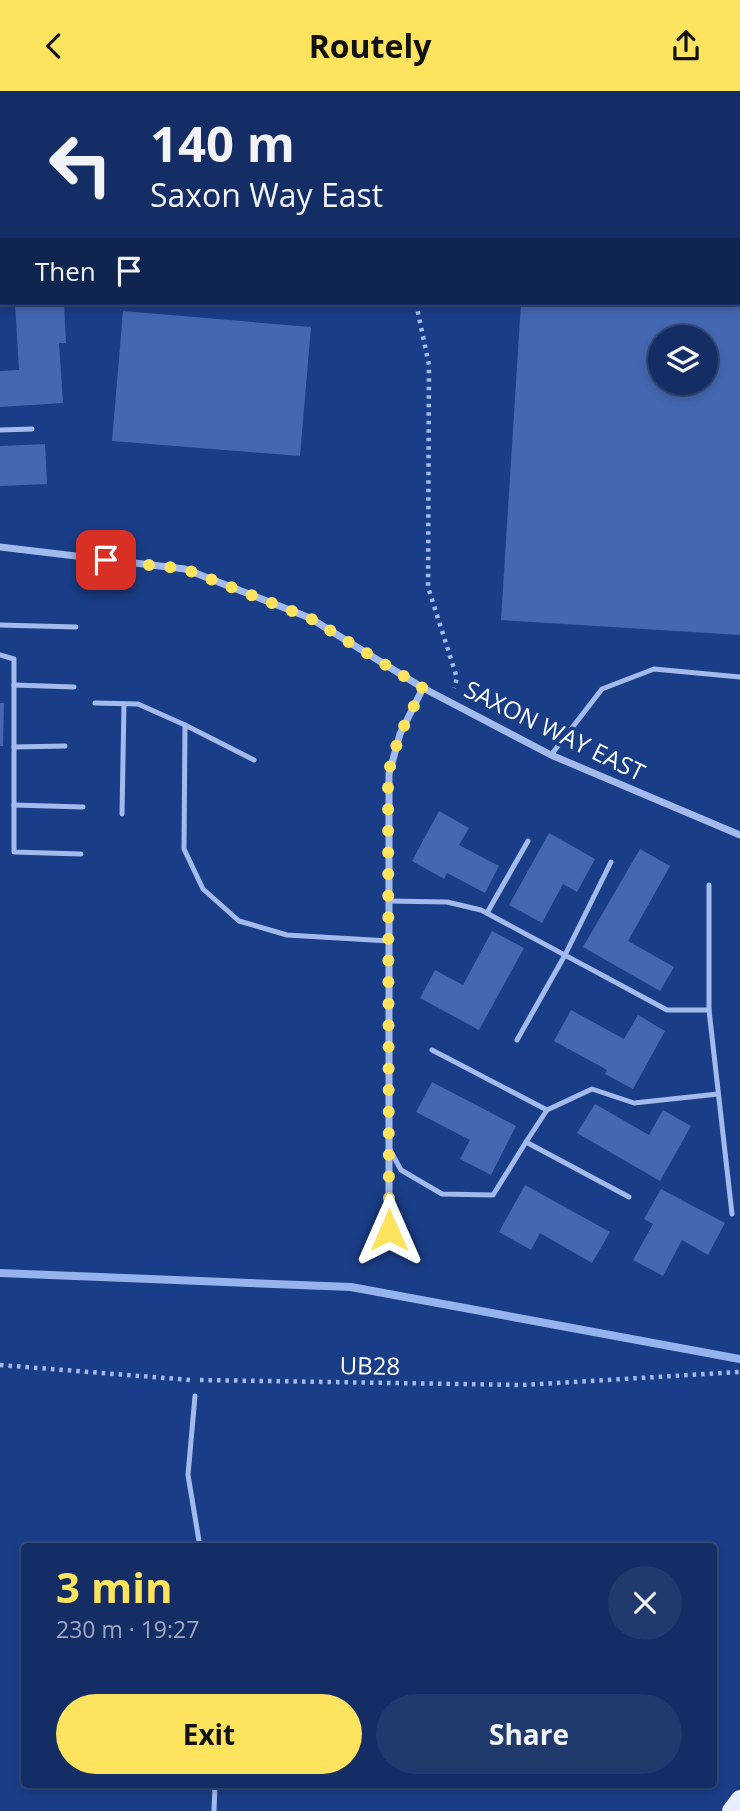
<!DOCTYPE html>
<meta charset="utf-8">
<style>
body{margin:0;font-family:"Open Sans",sans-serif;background:#213a6e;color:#f1f3f6;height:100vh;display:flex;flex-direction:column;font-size:26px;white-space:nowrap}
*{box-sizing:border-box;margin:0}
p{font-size:23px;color:#9da8bf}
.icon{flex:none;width:38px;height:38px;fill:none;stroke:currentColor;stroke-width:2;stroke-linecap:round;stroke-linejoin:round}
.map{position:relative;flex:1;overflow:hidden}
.details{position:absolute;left:21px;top:1452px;width:696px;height:245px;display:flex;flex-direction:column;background:#142e65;border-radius:7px;box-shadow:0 4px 10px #0003,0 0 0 2px #334a79}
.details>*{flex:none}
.top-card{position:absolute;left:0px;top:0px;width:740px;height:214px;box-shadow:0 4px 10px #0003,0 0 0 2px #334a79;background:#142e65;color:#f1f3f6;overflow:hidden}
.tools{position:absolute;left:648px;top:234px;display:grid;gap:14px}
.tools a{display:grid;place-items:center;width:70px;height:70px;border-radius:50%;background:#142e65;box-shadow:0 4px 10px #0003,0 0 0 2px #334a79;font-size:35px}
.pin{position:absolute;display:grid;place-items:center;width:60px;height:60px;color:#fff;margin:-30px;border-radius:14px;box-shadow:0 4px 10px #0006}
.me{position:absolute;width:77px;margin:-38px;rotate:0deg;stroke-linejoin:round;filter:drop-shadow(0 0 5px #0008)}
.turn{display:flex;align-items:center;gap:24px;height:147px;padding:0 35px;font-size:32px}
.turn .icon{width:91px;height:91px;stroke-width:2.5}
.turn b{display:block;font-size:49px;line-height:60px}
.then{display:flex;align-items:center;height:66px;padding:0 35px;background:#0003;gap:14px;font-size:26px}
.round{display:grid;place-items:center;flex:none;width:74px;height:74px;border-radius:37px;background:#213a6e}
.overview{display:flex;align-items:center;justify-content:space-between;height:119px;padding:0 35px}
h1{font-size:42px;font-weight:700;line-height:52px;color:#fee35e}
.action{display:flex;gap:14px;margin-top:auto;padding:14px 35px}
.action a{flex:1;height:80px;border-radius:42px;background:#fee35e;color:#111;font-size:28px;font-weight:700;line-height:80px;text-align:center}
.action a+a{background:#213a6e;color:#f1f3f6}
header{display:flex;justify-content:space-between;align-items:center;height:91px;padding:0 35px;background:#fee35e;color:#111;font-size:32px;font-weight:700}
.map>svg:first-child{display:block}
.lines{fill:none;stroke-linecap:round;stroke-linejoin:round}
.stream{stroke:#95b4ee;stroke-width:8}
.building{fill:#4367b0;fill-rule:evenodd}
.path{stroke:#a2bbec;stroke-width:4.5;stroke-dasharray:3.5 5;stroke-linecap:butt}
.service{stroke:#a2bbec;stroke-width:5}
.minor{stroke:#a2bbec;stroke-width:7}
.primary{stroke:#e7eeff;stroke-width:18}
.route{stroke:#fee35e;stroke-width:12;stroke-dasharray:0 21.6}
.labels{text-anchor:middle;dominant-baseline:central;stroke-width:7;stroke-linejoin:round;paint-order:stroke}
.street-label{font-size:24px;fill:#fff;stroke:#1a3d87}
</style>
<header><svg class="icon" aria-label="back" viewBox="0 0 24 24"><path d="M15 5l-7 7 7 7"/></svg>Routely<svg class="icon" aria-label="share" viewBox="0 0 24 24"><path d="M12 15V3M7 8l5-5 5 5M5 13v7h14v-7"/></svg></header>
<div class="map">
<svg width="740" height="1720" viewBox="0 0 740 1720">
<rect width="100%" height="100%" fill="#1a3d87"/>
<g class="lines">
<path class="stream" d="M0 1182 351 1196 740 1268"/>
</g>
<g class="building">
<path d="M15 212H64L66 252H59L63 312 0 316V280L19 279Z"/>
<path d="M521 212H740V544L501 529ZM660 247H705V292H660Z"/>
<path d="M123 220 311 236 300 365 112 350Z"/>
<path d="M45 353 47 393 0 395V355Z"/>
<path d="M0 612H4L3 655H0Z"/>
<path d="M439 720 469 737 459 754 499 775 485 802 447 782 444 788 412 770Z"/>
<path d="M549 742 595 768 577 801 563 793 542 832 509 814Z"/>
<path d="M640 758 670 775 628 850 674 876 660 900 583 856Z"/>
<path d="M492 840 524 857 479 939 420 907 435 879 463 894Z"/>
<path d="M571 919 624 948 638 924 665 940 633 998 605 983 607 979 554 950Z"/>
<path d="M432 991 516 1035 491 1084 460 1068 470 1049 416 1021Z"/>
<path d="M595 1013 649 1044 663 1019 691 1035 660 1090 577 1042Z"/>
<path d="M525 1094 610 1141 592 1172 540 1142 531 1159 499 1141Z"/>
<path d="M661 1098 725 1132 708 1164 682 1149 663 1185 633 1169 653 1133 644 1128Z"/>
</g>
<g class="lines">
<g class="path">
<path d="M381 0V2"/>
<path d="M416 212 429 274 428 496 457 587 454 597"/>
<path d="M0 1274 191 1289"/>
<path d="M200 1289 522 1294 740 1281"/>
</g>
<g class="service">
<path d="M0 339 32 338"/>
<path d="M0 534 76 536"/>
<path d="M0 564 14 568V761L81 763"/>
<path d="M14 594 74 596"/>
<path d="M95 612 138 613 185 634"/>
<path d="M14 656 65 655"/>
<path d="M551 664 602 598 654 578 740 586"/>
<path d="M254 669 185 634 184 758 203 798 239 830 287 844 389 850"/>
<path d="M14 714 83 716"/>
<path d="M122 723 124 613"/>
<path d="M389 810 447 811 481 819 667 919H709V794"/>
<path d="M487 822 528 750"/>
<path d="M709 919 732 1123"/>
<path d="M517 949 565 864 611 771"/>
<path d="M432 959 547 1019 526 1051 629 1106"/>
<path d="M547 1019 592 998 634 1012 718 1003"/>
<path d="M389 1057 401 1079 442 1103 493 1104 526 1051"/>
<path d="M195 1305 188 1384 200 1456"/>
<path d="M214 1720 215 1694"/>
</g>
<g class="minor">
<path d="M0 14H2"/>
<path d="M0 456 185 478 310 527 423 597 551 664 740 744"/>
<path d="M389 1139V683L400 643 423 597"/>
</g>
<path class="primary" d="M731 1720 740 1708"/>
</g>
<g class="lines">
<path class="route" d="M106 469 185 478 310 527 423 597 400 643 388 682 389 1139"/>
</g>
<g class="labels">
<g class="street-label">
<text transform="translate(555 639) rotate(26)">SAXON WAY EAST</text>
<text transform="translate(370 1274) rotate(1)">UB28</text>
</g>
</g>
</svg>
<div class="tools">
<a><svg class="icon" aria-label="layers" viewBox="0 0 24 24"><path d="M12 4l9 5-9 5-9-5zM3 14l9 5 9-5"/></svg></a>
</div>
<div class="pin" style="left:106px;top:469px;background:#d93025"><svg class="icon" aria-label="arrive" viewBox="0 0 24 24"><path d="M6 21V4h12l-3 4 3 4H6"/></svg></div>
<svg class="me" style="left:389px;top:1139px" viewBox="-20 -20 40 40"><path d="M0-17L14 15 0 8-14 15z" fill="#fee35e" stroke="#fff" stroke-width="4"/></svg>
<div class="top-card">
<div class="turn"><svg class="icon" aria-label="left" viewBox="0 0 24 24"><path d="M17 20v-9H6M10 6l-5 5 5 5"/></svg><div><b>140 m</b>Saxon Way East</div></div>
<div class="then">Then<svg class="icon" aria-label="arrive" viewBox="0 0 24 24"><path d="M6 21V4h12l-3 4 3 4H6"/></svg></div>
</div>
<section class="details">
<div class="overview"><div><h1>3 min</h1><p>230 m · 19:27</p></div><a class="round"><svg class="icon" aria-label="close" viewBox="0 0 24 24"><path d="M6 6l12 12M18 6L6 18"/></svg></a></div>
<div class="action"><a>Exit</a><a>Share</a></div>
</section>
</div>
